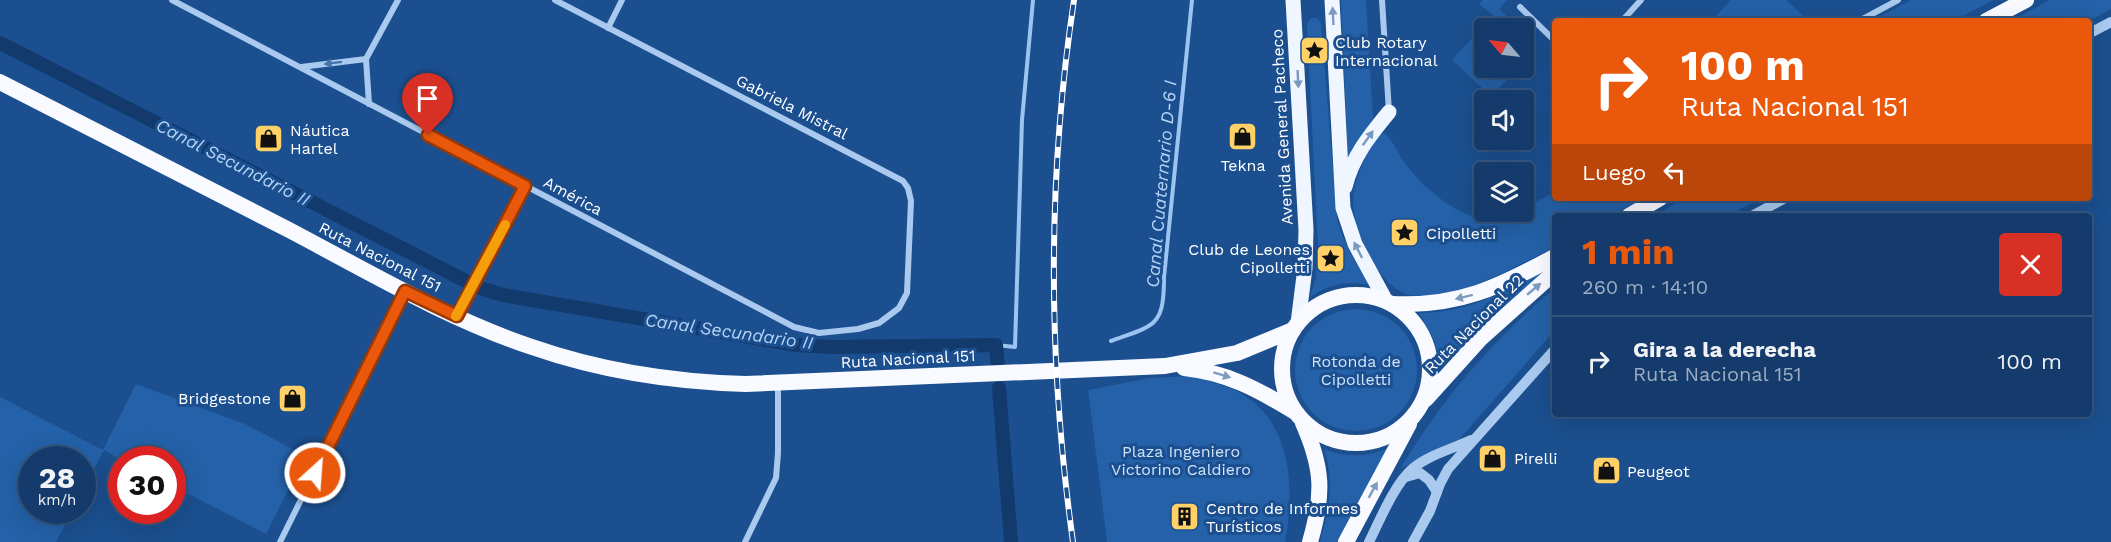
<!DOCTYPE html>
<html lang="es">
<meta charset="utf-8">
<style>
body{margin:0;font-family:"Work Sans",sans-serif;background:#214673;color:#f1f3f6;height:100vh;display:flex;flex-direction:column;font-size:22px;white-space:nowrap}
*{box-sizing:border-box;margin:0}
p{font-size:20px;color:#9dadc1}
.icon{flex:none;width:33px;height:33px;fill:none;stroke:currentColor;stroke-width:2;stroke-linecap:round;stroke-linejoin:round}
.map{position:relative;flex:1;overflow:hidden}
.side{position:absolute;left:1552px;top:213px;width:540px;height:204px;display:flex;flex-direction:column;background:#143b6b;border-radius:6px;box-shadow:0 6px 24px #0002,0 0 0 2px #33557e}
.side>*{flex:none}
.banner{position:absolute;left:1552px;top:18px;width:540px;height:183px;border-radius:6px;box-shadow:0 6px 24px #0002,0 0 0 2px #33557e;background:#ea580c;color:#fff;overflow:hidden}
.needle{width:39px;rotate:298deg}
.tools{position:absolute;left:1474px;top:18px;display:grid;gap:12px}
.tools a{display:grid;place-items:center;width:60px;height:60px;border-radius:6px;background:#143b6b;box-shadow:0 6px 24px #0002,0 0 0 2px #33557e;font-size:30px}
.speed{position:absolute;left:18px;top:446px;display:flex;gap:12px;font-size:30px;font-weight:700;text-align:center}
.speed>*{display:grid;place-content:center;width:78px;height:78px;border-radius:50%;background:#143b6b;box-shadow:0 6px 24px #0002,0 0 0 2px #33557e;line-height:1}
.speed small{font-size:15px;font-weight:400}
.speed .limit{border:9px solid #d22;background:#fff;color:#111}
.pin{position:absolute;display:grid;place-items:center;width:51px;height:51px;color:#fff;margin:-62px -26px;border-radius:50% 50% 50% 0;rotate:-45deg;box-shadow:0 0 6px #0007}
.pin .icon{rotate:45deg}
.me{position:absolute;width:66px;margin:-33px;rotate:26deg;stroke-linejoin:round;filter:drop-shadow(0 0 4px #0008)}
.turn{display:flex;align-items:center;gap:21px;height:126px;padding:0 30px;font-size:27px}
.turn .icon{width:78px;height:78px;stroke-width:2.5}
.turn b{display:block;font-size:42px;line-height:51px}
.then{display:flex;align-items:center;height:57px;padding:0 30px;background:#0003;gap:12px;font-size:22px}
.round{display:grid;place-items:center;flex:none;width:63px;height:63px;border-radius:6px;background:#214673}
.summary{display:flex;align-items:center;justify-content:space-between;height:102px;padding:0 30px}
h1{font-size:36px;font-weight:700;line-height:45px;color:#ea580c}
ul{padding:0;list-style:none}
li{display:flex;align-items:center;gap:18px;height:90px;padding:0 30px;border-top:2px solid #33557e}
li div{flex:1}
li b{display:block;font-size:22px}
li em{font-style:normal}
.map>svg:first-child{display:block}
.green{fill:#2461a8}
.lines{fill:none;stroke-linecap:round;stroke-linejoin:round}
.stream{stroke:#9cc4f0;stroke-width:4}
.canal{stroke:#123a6d;stroke-width:14}
.minor{stroke:#a9c9ee;stroke-width:6}
.tertiary{stroke:#a9c9ee;stroke-width:10}
.primary{stroke:#f0f6ff;stroke-width:15}
.trunk{stroke:#f8faff;stroke-width:16}
.rail-casing{stroke:#fff;stroke-width:6}
.rail{stroke:#1b4f8f;stroke-width:4;stroke-dasharray:11;stroke-linecap:butt}
.oneway{fill:#7b9ac1}
.oneway2{fill:#4674ac}
.oneway3{fill:#7e9cc1}
.route-casing{stroke:#983908;stroke-width:15}
.route{stroke:#ea580c;stroke-width:10}
.slow{stroke:#f59e0b;stroke-width:10}
.labels{text-anchor:middle;dominant-baseline:central;stroke-width:6;stroke-linejoin:round;paint-order:stroke}
.poi-label{font-size:16px;fill:#fff;stroke:#1b4f8f;text-anchor:start}
.street-label{font-size:16px;fill:#fff;stroke:#1b4f8f}
.park-label{font-size:16px;fill:#cfe3fa;stroke:#1b4f8f}
.water-label{font-size:18px;font-style:italic;fill:#b5d3f5;stroke:#1b4f8f}
</style>
<div class="map">
<svg width="2111" height="542" viewBox="0 0 2111 542">
<rect width="100%" height="100%" fill="#1b4f8f"/>
<g class="green">
<path d="M1341 0H1366L1373 119 1357 142 1348 161Z"/>
<path d="M1483 0H1507L1499 9 1519 28H1485V68H1518L1491 96 1452 60 1493 15 1479 4Z"/>
<path d="M1731 0H1786L1809 21H1711Z"/>
<path d="M1911 0H1993L1954 21H1872Z"/>
<path d="M2050 0H2111V9L2089 21H2011Z"/>
<path d="M1312 18H1317L1321 23 1337 219C1343 244 1357 264 1371 285 1348 281 1330 283 1310 297L1316 277 1318 247 1307 27 1308 21Z"/>
<path d="M1383 133C1392 137 1398 154 1404 162 1422 187 1461 221 1492 219 1504 219 1513 212 1524 212V208L1555 192 1556 198H1643L1611 216H1556L1555 247C1515 266 1456 303 1410 295 1379 289 1353 231 1353 202 1353 185 1359 170 1367 155 1371 147 1375 137 1383 133Z"/>
<path d="M1684 198H1761L1727 216H1655Z"/>
<path d="M1553 265 1473 338 1439 370 1435 342 1419 313C1469 313 1511 290 1553 265Z"/>
<path d="M1555 288V330L1459 440 1400 469C1444 396 1490 343 1555 288Z"/>
<circle cx="1356" cy="370" r="61"/>
<path d="M1192 376C1213 382 1234 387 1251 400 1293 432 1294 495 1285 542H1107L1088 390 1149 378Z"/>
<path d="M136 384 245 424 306 456 266 534 173 486 172 459 121 460 104 450 83 491 82 459H32V510H73L56 542H0V397L103 450Z"/>
<path d="M1389 448 1339 542H1320C1329 510 1335 481 1324 449 1347 458 1365 457 1389 448Z"/>
</g>
<g class="lines">
<g class="stream">
<path d="M1111 341C1155 325 1164 327 1164 277L1192 0"/>
<path d="M996 345 1015 347 1022 120 1033 0"/>
</g>
<g class="canal">
<path d="M0 43 466 281"/>
<path d="M480 288 503 295 796 345 832 347 996 345 998 366"/>
<path d="M999 388 1011 542"/>
</g>
<g class="minor">
<path d="M172 0 794 327 819 333 858 329 879 323 899 308 907 293 911 201 908 188 903 181 555 0"/>
<path d="M1382 0 1389 112"/>
<path d="M1520 7 1556 42"/>
<path d="M1622 21 1641 0"/>
<path d="M1859 21 1898 0"/>
<path d="M608 28 622 0"/>
<path d="M301 67 366 59"/>
<path d="M369 104 366 59 398 0"/>
<path d="M457 315 525 186"/>
<path d="M280 542 403 294"/>
<path d="M745 542 776 478 778 453V384"/>
</g>
<g class="tertiary">
<path d="M2090 33 2111 22"/>
<path d="M1752 216 1785 198"/>
<path d="M1406 477 1420 473 1429 480 1437 492"/>
<path d="M1369 542C1380 520 1394 485 1412 469 1428 455 1452 449 1471 440"/>
<path d="M1413 542 1430 511 1440 484 1448 469 1556 348"/>
</g>
<g class="primary">
<path d="M1293 0 1306 230 1305 268 1298 323"/>
<path d="M1332 0 1343 208 1355 244 1386 301"/>
<path d="M1345 187C1352 157 1370 135 1389 112"/>
</g>
<g class="trunk">
<path d="M1986 21 2026 0"/>
<path d="M0 82C97 131 194 181 291 231 369 272 448 319 532 347 601 371 672 382 746 384L1165 366 1237 353 1293 330"/>
<path d="M1629 216 1660 198"/>
<circle cx="1356" cy="369" r="74"/>
<path d="M1392 304C1459 307 1499 287 1556 256"/>
<path d="M1184 368C1226 372 1259 390 1295 412"/>
<path d="M1426 399 1481 338 1556 271"/>
<path d="M1303 423C1323 468 1324 494 1310 542"/>
<path d="M1346 542 1409 424"/>
</g>
<defs>
<path id="rail" d="M1073 542C1048 363 1047 179 1074 0"/>
</defs>
<use href="#rail" class="rail-casing"/>
<use href="#rail" class="rail"/>
</g>
<defs><path id="oneway-solid" d="M-6-.8H1V-3.2L6.5 0L1 3.2V.8H-6Z" transform="scale(1.5)"/></defs>
<g class="oneway">
<use href="#oneway-solid" transform="translate(1333 16) rotate(-93)"/>
<use href="#oneway-solid" transform="translate(1298 79) rotate(87)"/>
<use href="#oneway-solid" transform="translate(1368 138) rotate(-54)"/>
<use href="#oneway-solid" transform="translate(1358 250) rotate(-117)"/>
</g>
<use class="oneway2" href="#oneway-solid" transform="translate(333 63) rotate(173)"/>
<g class="oneway3">
<use href="#oneway-solid" transform="translate(1534 289) rotate(-40)"/>
<use href="#oneway-solid" transform="translate(1464 297) rotate(166)"/>
<use href="#oneway-solid" transform="translate(1222 375) rotate(17)"/>
<use href="#oneway-solid" transform="translate(1373 490) rotate(-61)"/>
</g>
<g class="lines">
<defs>
<path id="route" d="M315 473 405 291 457 316 525 186 428 135"/>
</defs>
<use href="#route" class="route-casing"/>
<use href="#route" class="route"/>
<path class="slow" d="M456 316 505 225"/>
</g>
<defs>
<symbol id="sight-square" viewBox="-11 -11 22 22"><rect x="-9" y="-9" width="18" height="18" rx="4" fill="#ffd166" stroke="#1b4f8f"/><path d="M0-6L1.8-2.2L6-1.7L2.9 1.2L3.7 5.4L0 3.3L-3.7 5.4L-2.9 1.2L-6-1.7L-1.8-2.2Z" fill="#111"/></symbol>
<symbol id="shop-square" viewBox="-11 -11 22 22"><rect x="-9" y="-9" width="18" height="18" rx="4" fill="#ffd166" stroke="#1b4f8f"/><path d="M-5-2.5h2.3a2.7 3.5 0 0 1 5.4 0H5L5.5 6h-11ZM-1.5-2.5h3a1.5 2.3 0 0 0-3 0Z" fill="#111"/></symbol>
<symbol id="building-square" viewBox="-11 -11 22 22"><rect x="-9" y="-9" width="18" height="18" rx="4" fill="#ffd166" stroke="#1b4f8f"/><path d="M-4-6H4V6H1V3H-1V6H-4ZM-2.5-4.3h1.7v1.8h-1.7ZM.8-4.3h1.7v1.8H.8ZM-2.5-1h1.7V.8h-1.7ZM.8-1h1.7V.8H.8Z" fill="#111"/></symbol>
</defs>
<g fill-rule="evenodd">
<use href="#sight-square" x="1298" y="34" width="33" height="33"/>
<use href="#shop-square" x="1226" y="120" width="33" height="33"/>
<use href="#shop-square" x="252" y="122" width="33" height="33"/>
<use href="#sight-square" x="1388" y="216" width="33" height="33"/>
<use href="#sight-square" x="1314" y="242" width="33" height="33"/>
<use href="#shop-square" x="276" y="382" width="33" height="33"/>
<use href="#shop-square" x="1476" y="442" width="33" height="33"/>
<use href="#shop-square" x="1590" y="454" width="33" height="33"/>
<use href="#building-square" x="1168" y="500" width="33" height="33"/>
</g>
<g class="labels">
<g class="poi-label">
<text x="1335" y="42">Club Rotary<tspan x="1335" dy="18">Internacional</tspan></text>
<text x="290" y="130">Náutica<tspan x="290" dy="18">Hartel</tspan></text>
<text x="1243" y="165" text-anchor="middle">Tekna</text>
<text x="1426" y="233">Cipolletti</text>
<text x="1310" y="249" text-anchor="end">Club de Leones<tspan x="1310" dy="18">Cipolletti</tspan></text>
<text x="271" y="398" text-anchor="end">Bridgestone</text>
<text x="1514" y="458">Pirelli</text>
<text x="1627" y="471">Peugeot</text>
<text x="1206" y="508">Centro de Informes<tspan x="1206" dy="18">Turísticos</tspan></text>
</g>
<g class="street-label">
<text transform="translate(792 107) rotate(27)">Gabriela Mistral</text>
<text transform="translate(1282 127) rotate(-93)">Avenida General Pacheco</text>
<text transform="translate(573 196) rotate(28)">América</text>
<text transform="translate(380 257) rotate(27)">Ruta Nacional 151</text>
<text transform="translate(1474 324) rotate(-45)">Ruta Nacional 22</text>
<text transform="translate(908 359) rotate(-3)">Ruta Nacional 151</text>
</g>
<g class="park-label">
<text x="1356" y="361">Rotonda de<tspan x="1356" dy="18">Cipolletti</tspan></text>
<text x="1181" y="451">Plaza Ingeniero<tspan x="1181" dy="18">Victorino Caldiero</tspan></text>
</g>
<g class="water-label">
<text transform="translate(233 162) rotate(27)">Canal Secundario II</text>
<text transform="translate(1161 184) rotate(-85)">Canal Cuaternario D-6 I</text>
<text transform="translate(729 331) rotate(8)">Canal Secundario II</text>
</g>
</g>
</svg>
<div class="tools">
<a><svg class="needle" viewBox="-14 -14 28 28"><path d="M0-13l5 13h-10z" fill="#e53935"/><path d="M0 13l5-13h-10z" fill="#9dadc1"/></svg></a>
<a><svg class="icon" aria-label="sound" viewBox="0 0 24 24"><path d="M4 9h4l5-4v14l-5-4H4zM17 9q2 3 0 6"/></svg></a>
<a><svg class="icon" aria-label="layers" viewBox="0 0 24 24"><path d="M12 4l9 5-9 5-9-5zM3 14l9 5 9-5"/></svg></a>
</div>
<div class="speed"><div>28<small>km/h</small></div><div class="limit">30</div></div>
<div class="pin" style="left:428px;top:135px;background:#d93025"><svg class="icon" aria-label="arrive" viewBox="0 0 24 24"><path d="M6 21V4h12l-3 4 3 4H6"/></svg></div>
<svg class="me" style="left:315px;top:473px" viewBox="-20 -20 40 40"><circle r="17" fill="#ea580c" stroke="#fff" stroke-width="3"/><path d="M0-11L8 9 0 5-8 9z" fill="#fff"/></svg>
<div class="banner">
<div class="turn"><svg class="icon" aria-label="right" viewBox="0 0 24 24"><path d="M7 20v-9h11M14 6l5 5-5 5"/></svg><div><b>100 m</b>Ruta Nacional 151</div></div>
<div class="then">Luego<svg class="icon" aria-label="left" viewBox="0 0 24 24"><path d="M17 20v-9H6M10 6l-5 5 5 5"/></svg></div>
</div>
<section class="side">
<div class="summary"><div><h1>1 min</h1><p>260 m · 14:10</p></div><a class="round" style="background:#d93025;color:#fff"><svg class="icon" aria-label="close" viewBox="0 0 24 24"><path d="M6 6l12 12M18 6L6 18"/></svg></a></div>
<ul>
<li><svg class="icon" aria-label="right" viewBox="0 0 24 24"><path d="M7 20v-9h11M14 6l5 5-5 5"/></svg><div><b>Gira a la derecha</b><p>Ruta Nacional 151</p></div><em>100 m</em></li>
</ul>
</section>
</div>
